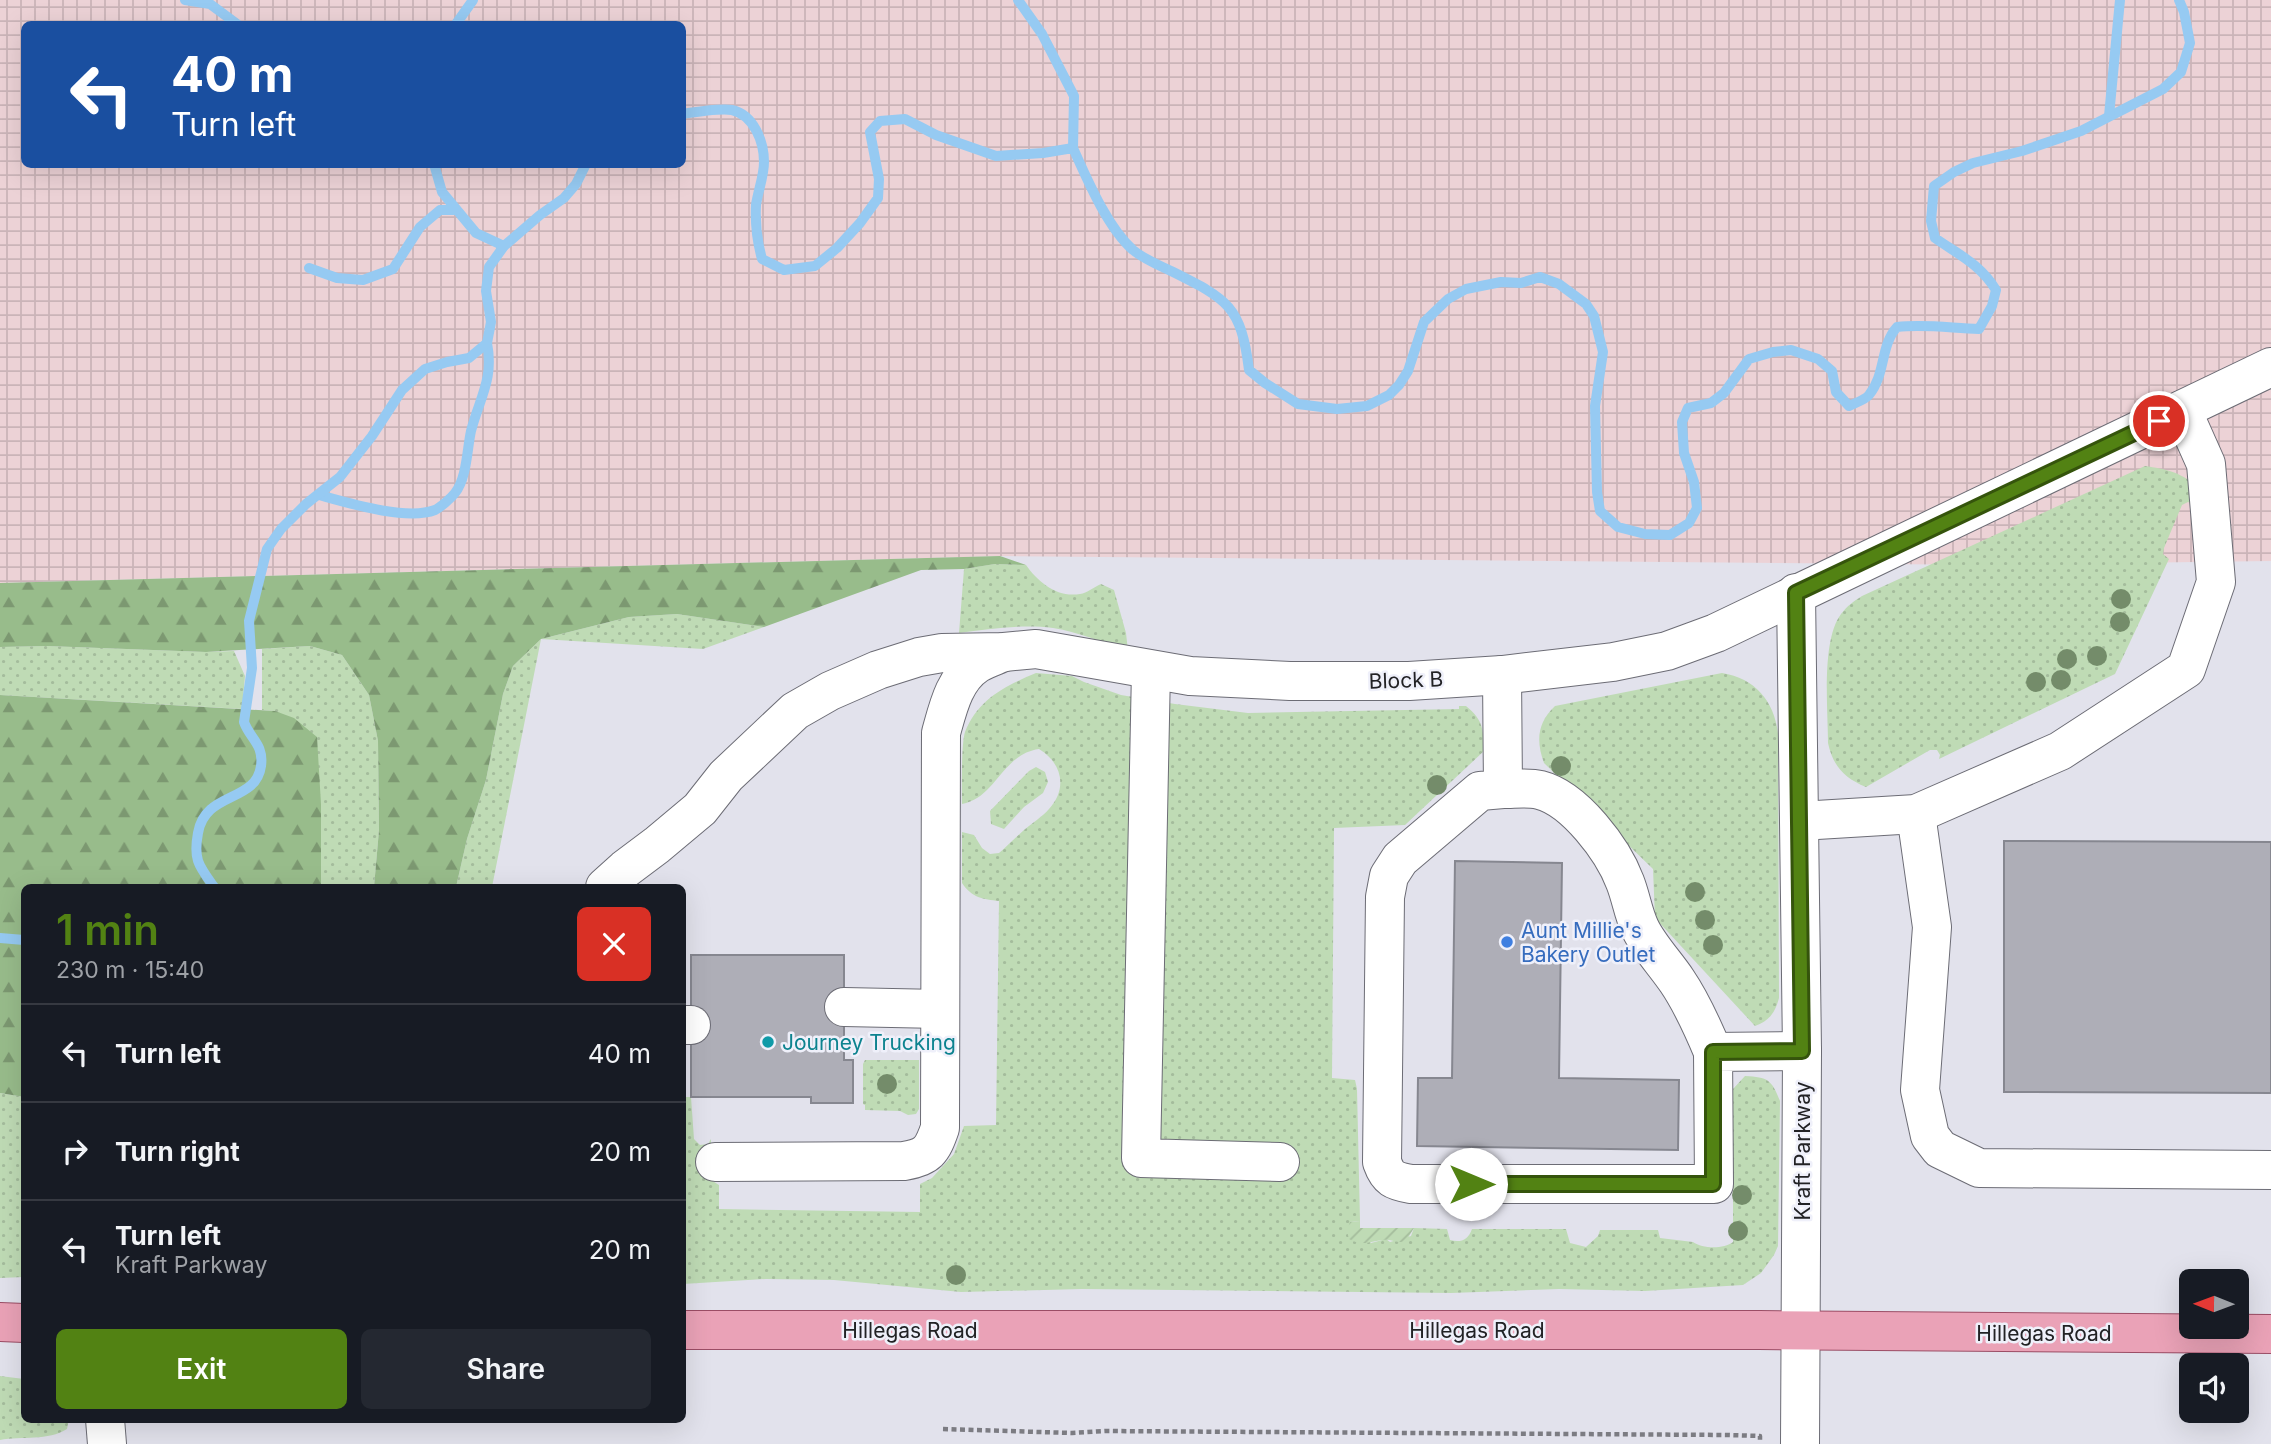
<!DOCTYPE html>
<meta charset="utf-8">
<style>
body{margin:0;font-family:Inter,sans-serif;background:#242831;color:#f1f3f6;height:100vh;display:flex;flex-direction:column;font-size:26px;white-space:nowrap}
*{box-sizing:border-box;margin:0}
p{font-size:23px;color:#9ea1a6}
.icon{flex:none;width:38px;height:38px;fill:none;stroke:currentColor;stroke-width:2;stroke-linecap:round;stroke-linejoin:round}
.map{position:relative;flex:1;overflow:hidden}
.sheet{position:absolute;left:21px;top:884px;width:665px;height:539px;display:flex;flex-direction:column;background:#171b24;border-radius:10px;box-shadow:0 7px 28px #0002}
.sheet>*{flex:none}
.top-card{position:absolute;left:21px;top:21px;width:665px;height:147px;border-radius:10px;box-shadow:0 7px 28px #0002;background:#1a4fa0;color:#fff;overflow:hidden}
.needle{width:46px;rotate:271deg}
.fabs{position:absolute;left:2179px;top:1269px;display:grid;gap:14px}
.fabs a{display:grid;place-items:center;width:70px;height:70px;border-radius:10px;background:#171b24;box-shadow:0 7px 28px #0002;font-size:35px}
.pin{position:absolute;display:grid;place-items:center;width:60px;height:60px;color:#fff;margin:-30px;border:4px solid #fff;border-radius:50%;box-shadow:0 2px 7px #0007}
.me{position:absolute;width:77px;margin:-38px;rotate:90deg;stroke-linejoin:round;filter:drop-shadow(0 0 5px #0008)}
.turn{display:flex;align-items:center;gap:24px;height:147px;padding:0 35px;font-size:32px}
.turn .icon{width:91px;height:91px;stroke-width:2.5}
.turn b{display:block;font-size:49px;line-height:60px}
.round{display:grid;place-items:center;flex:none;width:74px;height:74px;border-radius:10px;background:#242831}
.head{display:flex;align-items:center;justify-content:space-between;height:119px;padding:0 35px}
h1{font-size:42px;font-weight:600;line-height:52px;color:#528213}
.cta{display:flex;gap:14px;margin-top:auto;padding:14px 35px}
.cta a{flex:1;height:80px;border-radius:10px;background:#528213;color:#fff;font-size:28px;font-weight:600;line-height:80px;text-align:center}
.cta a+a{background:#242831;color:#f1f3f6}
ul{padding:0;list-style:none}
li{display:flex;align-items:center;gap:21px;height:98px;padding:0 35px;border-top:2px solid #363941}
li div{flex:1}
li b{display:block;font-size:26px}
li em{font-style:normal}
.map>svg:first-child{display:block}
.industrial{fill:url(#industrial-grid);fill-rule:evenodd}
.grass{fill:url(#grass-dots)}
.forest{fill:url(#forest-firs)}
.garden{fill:url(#garden-furrows)}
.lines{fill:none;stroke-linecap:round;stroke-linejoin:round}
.stream{stroke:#96caf2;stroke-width:10}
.building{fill:#aeaeb7;stroke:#868790;stroke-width:2}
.minor-casing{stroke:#6c6c75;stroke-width:40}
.major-casing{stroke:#9b4d65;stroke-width:40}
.path{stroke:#7c7c82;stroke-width:4.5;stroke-dasharray:5 3.5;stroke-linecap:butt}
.minor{stroke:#fff;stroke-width:38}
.major{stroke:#eaa2b7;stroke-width:38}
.tree{fill:#748c6a}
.route-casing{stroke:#35540c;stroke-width:18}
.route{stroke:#528213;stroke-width:12}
.shop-dot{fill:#3f7fe0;stroke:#eff0fa;stroke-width:2.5}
.culture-dot{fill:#0f9aa8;stroke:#eff0fa;stroke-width:2.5}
.labels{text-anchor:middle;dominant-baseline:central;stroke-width:5;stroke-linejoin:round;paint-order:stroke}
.street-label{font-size:21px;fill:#222225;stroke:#eff0fa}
.shop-label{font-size:21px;fill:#366cbe;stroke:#eff0fa;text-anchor:start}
.culture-label{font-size:21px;fill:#0d838f;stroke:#eff0fa;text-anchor:start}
</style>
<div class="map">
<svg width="2271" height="1444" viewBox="0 0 2271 1444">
<defs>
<pattern id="industrial-grid" width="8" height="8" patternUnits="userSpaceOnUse" patternTransform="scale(1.75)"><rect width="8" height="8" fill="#ecd2d6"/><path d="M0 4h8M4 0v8" fill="none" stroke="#cab4b8"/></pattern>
<pattern id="grass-dots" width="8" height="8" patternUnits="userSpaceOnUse" patternTransform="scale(1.75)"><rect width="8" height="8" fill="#bfdbb5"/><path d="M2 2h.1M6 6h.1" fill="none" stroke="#a4bc9c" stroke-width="1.8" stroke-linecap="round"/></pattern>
<pattern id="forest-firs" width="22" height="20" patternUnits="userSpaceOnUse" patternTransform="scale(1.75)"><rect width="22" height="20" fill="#98bc8b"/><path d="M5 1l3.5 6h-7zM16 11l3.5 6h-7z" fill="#7c9871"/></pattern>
<pattern id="garden-furrows" width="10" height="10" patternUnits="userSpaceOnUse" patternTransform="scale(1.75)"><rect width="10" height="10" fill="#bfdbb5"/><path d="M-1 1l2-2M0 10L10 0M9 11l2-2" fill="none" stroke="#a4bc9c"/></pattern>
</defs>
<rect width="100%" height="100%" fill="#e2e2ec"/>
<path class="industrial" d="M0 0H2271V561L1986 565 1000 556 0 583ZM24 24H682V164H24Z"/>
<g class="grass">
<path d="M2145 466C2166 469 2179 472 2196 485L2194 504 2188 502 2182 505 2164 548 2163 554 2169 559 2115 674 1939 759 1940 755 1937 750H1930L1866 787C1844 778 1833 766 1828 743 1828 709 1821 641 1841 614 1847 606 1854 601 1862 596Z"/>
<path d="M995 564 1026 565C1038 582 1057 598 1080 594 1087 593 1094 587 1101 584L1114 590 1126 633 1128 651C1104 643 1079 632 1053 628 1022 624 990 629 959 633L964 569Z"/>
<path d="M677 614 764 627 703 649 541 639 492 887H456L467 839 486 780 503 694 513 666 541 639 629 617Z"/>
<path d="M47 646 206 652 234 651 245 676 242 709 0 695V647Z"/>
<path d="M310 646 342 655 369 695 378 741 379 830 374 887H321V804L275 711 262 710V649Z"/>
<path d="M1036 673 1072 676 1084 682 1121 695 1175 704 1248 713 1459 709V706H1466C1484 721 1483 729 1484 751L1405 825 1334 828 1332 1078 1355 1080 1357 1089 1360 1221 1350 1222 1371 1243 1386 1239 1390 1242 1411 1236 1414 1228 1447 1229 1450 1240C1461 1243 1468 1240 1472 1229H1566L1570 1243 1586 1247 1598 1236 1600 1230H1658L1660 1238 1693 1242C1703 1249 1724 1249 1733 1242V1089L1745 1076C1768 1077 1772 1080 1780 1101L1778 1246 1774 1255 1761 1273 1743 1285 1645 1291 1559 1289 1451 1293 1082 1289 961 1292 834 1280 766 1279 683 1284 682 1097H691L694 1139 700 1145 708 1144 711 1139V1180L719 1185V1209L920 1212V1184L932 1178 954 1154 964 1126 996 1125 999 901C983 899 972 898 962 883V832L974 835 982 848 990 854 999 853C1007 846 1015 838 1024 830 1032 823 1042 817 1049 809 1068 788 1062 763 1039 749 1002 754 996 798 962 804 962 789 961 745 965 732 978 699 1005 686 1036 673Z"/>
<path d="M1722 673C1755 678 1774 701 1778 733L1779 998C1775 1013 1769 1021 1755 1026L1655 918 1653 869 1544 763C1536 741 1537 723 1555 706Z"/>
<path d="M1036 767 1045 772 1048 782 1043 793 1024 807 1004 829 991 824 990 811 1029 771Z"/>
<path d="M865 1060H919V1109L916 1114 908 1115 900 1111 865 1110V1105L863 1104V1064Z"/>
<path d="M0 1093 24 1097V1277L0 1278Z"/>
<path d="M0 1376 24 1379V1419H69L67 1429C48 1441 22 1436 0 1440Z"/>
</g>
<g class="forest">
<path d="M1000 556 1026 565 995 564 964 569 921 570 764 627 677 614 629 617 541 639 513 666 503 694 486 780 467 839 456 887H374L379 830 378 741 369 695 342 655 310 646 206 652 47 646 0 647V583Z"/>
<path d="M0 695 275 711 294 718 317 737 321 804V887H24V1097L0 1093Z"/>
</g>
<path class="garden" d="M1360 1221V1228H1414L1406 1241C1397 1244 1391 1239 1384 1240 1369 1241 1364 1247 1349 1239L1347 1231 1350 1222Z"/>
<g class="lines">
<g class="stream">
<path d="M185 0 210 4 237 24"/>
<path d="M1018 0 1042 34 1074 96 1073 148"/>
<path d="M456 24 473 0"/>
<path d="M682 114C695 112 720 108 732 110 754 115 764 142 764 162 764 176 758 191 756 205 755 224 757 241 762 259L784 270 815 266 837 248 860 223 878 198 879 179 870 132 880 121 905 119 936 135 996 156 1043 153 1073 148C1087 179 1107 227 1133 250 1144 259 1158 265 1171 271 1227 299 1241 305 1249 370L1265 383 1298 404 1337 409 1367 406 1389 395 1399 385 1408 371 1424 322 1448 299 1466 289 1501 282 1521 283 1540 277 1559 284 1586 304 1594 316 1603 352 1595 406 1597 492 1600 511 1618 527 1645 534 1670 535 1689 523 1697 508 1694 482 1684 453 1682 422 1688 408 1711 403 1724 393 1749 359 1773 352 1791 350 1818 359 1832 371 1836 392 1849 406C1855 403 1865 400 1869 395 1886 374 1880 346 1897 327 1925 324 1950 328 1979 329L1992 306 1996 290C1980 264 1959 255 1935 238L1931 221 1934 186 1954 172 1973 163 2022 151 2081 131 2163 89 2181 72 2190 43 2184 12 2179 0"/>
<path d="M2109 116 2120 0"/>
<path d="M434 164 442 192 476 233 504 246"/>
<path d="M309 268 337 278 363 280 393 269 420 227 440 210H456"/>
<path d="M319 495C348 503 407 521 435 510 441 507 451 498 455 493 467 478 467 449 471 431 480 397 494 379 487 343"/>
<path d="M214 887C199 866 193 860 198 833 205 791 256 803 261 766 264 744 250 739 244 722L252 668 249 621 267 549 281 529 306 504 340 477 372 436 402 390 425 369 447 362 469 358 487 343 491 322 486 291 489 267 504 246 540 215 564 198 576 184 586 164"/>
<path d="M0 938 24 940"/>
</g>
</g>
<g class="building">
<path d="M2004 841 2271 842V1093L2004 1092Z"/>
<path d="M1455 861 1562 863 1559 1078 1679 1080 1678 1150 1417 1146 1418 1078H1452Z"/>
<path d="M691 955H844V1060H853V1103H811V1097H691Z"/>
</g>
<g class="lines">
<defs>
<g id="minor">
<path d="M1796 593 1802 1051 1800 1444"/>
<path d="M1151 670 1141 1158 1280 1162"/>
<path d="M1502 675 1503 789 1480 791 1400 859 1389 876 1385 897 1382 1162C1388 1179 1394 1181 1411 1184H1714L1713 1052 1802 1051"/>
<path d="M1503 789C1515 789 1528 787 1540 790 1575 799 1613 850 1625 882 1631 897 1633 913 1640 928 1649 947 1665 963 1677 981 1692 1003 1703 1028 1713 1052"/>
<path d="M1916 814 1932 927 1920 1090 1930 1136 1940 1149 1979 1168 2271 1170"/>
<path d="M1800 821 1916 814 2060 751 2186 669 2216 582 2206 464 2182 410"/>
<path d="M605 887 625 869 657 845 700 809 726 776 795 711 830 691 878 670 919 657 942 653 1004 652 1036 649 1190 676 1290 681H1409L1502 675 1613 662 1667 651 1716 633 2271 367"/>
<path d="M844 1007 940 1009"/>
<path d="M682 1025H691"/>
<path d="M715 1162 904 1161C928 1157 932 1151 940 1128L941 733C948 708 954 679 977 664 985 659 995 656 1004 652"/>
<path d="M105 1419 107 1444"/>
</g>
<g id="major">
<path d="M0 1322 24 1323"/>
<path d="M682 1330H1759L2271 1334"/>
</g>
</defs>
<use href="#minor" class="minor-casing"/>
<use href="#major" class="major-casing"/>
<path class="path" d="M943 1429 1072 1433 1105 1431 1728 1435 1760 1436V1440"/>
<use href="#minor" class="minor"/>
<use href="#major" class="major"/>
</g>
<g class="tree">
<circle cx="2121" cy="599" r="10"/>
<circle cx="2120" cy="622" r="10"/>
<circle cx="2097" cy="656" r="10"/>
<circle cx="2067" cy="659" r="10"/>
<circle cx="2061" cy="680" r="10"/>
<circle cx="2036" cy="682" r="10"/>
<circle cx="1561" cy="766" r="10"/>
<circle cx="1437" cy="785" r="10"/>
<circle cx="1695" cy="892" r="10"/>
<circle cx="1705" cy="920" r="10"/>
<circle cx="1713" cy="945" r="10"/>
<circle cx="887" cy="1084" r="10"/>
<circle cx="1742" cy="1195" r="10"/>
<circle cx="1738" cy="1231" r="10"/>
<circle cx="956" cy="1275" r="10"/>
</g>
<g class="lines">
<defs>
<path id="route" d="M1471 1184H1713V1052L1802 1051 1796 593 2159 421"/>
</defs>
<use href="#route" class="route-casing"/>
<use href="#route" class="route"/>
</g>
<circle class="shop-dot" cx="1507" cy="942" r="7"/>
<circle class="culture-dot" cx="768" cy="1042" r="7"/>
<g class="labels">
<g class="street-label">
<text transform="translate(1406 680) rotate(-2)">Block B</text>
<text transform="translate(1802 1151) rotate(-90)">Kraft Parkway</text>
<text x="910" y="1330">Hillegas Road</text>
<text x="1477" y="1330">Hillegas Road</text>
<text x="2044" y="1333">Hillegas Road</text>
</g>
<g class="shop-label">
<text x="1521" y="930">Aunt Millie's<tspan x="1521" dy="24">Bakery Outlet</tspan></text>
</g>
<g class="culture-label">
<text x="782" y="1042">Journey Trucking</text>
</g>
</g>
</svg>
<div class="fabs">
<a><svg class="needle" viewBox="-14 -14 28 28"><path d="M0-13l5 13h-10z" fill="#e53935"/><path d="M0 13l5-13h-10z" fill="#9ea1a6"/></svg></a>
<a><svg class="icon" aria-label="sound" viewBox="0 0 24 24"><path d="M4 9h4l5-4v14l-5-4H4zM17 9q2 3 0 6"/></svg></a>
</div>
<div class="pin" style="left:2159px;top:421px;background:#d93025"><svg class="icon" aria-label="arrive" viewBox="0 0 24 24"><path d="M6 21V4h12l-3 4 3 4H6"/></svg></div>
<svg class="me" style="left:1471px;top:1184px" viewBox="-20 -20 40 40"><circle r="19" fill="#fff"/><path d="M0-13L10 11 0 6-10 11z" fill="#528213"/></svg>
<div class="top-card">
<div class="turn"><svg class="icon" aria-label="left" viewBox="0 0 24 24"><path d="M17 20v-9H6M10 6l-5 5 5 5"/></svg><div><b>40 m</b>Turn left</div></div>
</div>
<section class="sheet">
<div class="head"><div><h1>1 min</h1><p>230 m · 15:40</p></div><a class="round" style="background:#d93025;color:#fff"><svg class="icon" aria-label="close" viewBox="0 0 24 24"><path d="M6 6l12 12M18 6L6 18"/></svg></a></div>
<ul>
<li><svg class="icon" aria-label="left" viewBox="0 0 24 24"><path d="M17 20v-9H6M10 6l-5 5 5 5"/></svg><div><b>Turn left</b></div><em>40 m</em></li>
<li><svg class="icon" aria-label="right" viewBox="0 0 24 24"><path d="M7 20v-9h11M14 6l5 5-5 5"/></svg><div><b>Turn right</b></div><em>20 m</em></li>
<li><svg class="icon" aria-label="left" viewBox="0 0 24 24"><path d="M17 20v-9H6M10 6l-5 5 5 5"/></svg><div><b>Turn left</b><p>Kraft Parkway</p></div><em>20 m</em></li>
</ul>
<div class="cta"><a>Exit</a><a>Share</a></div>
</section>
</div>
